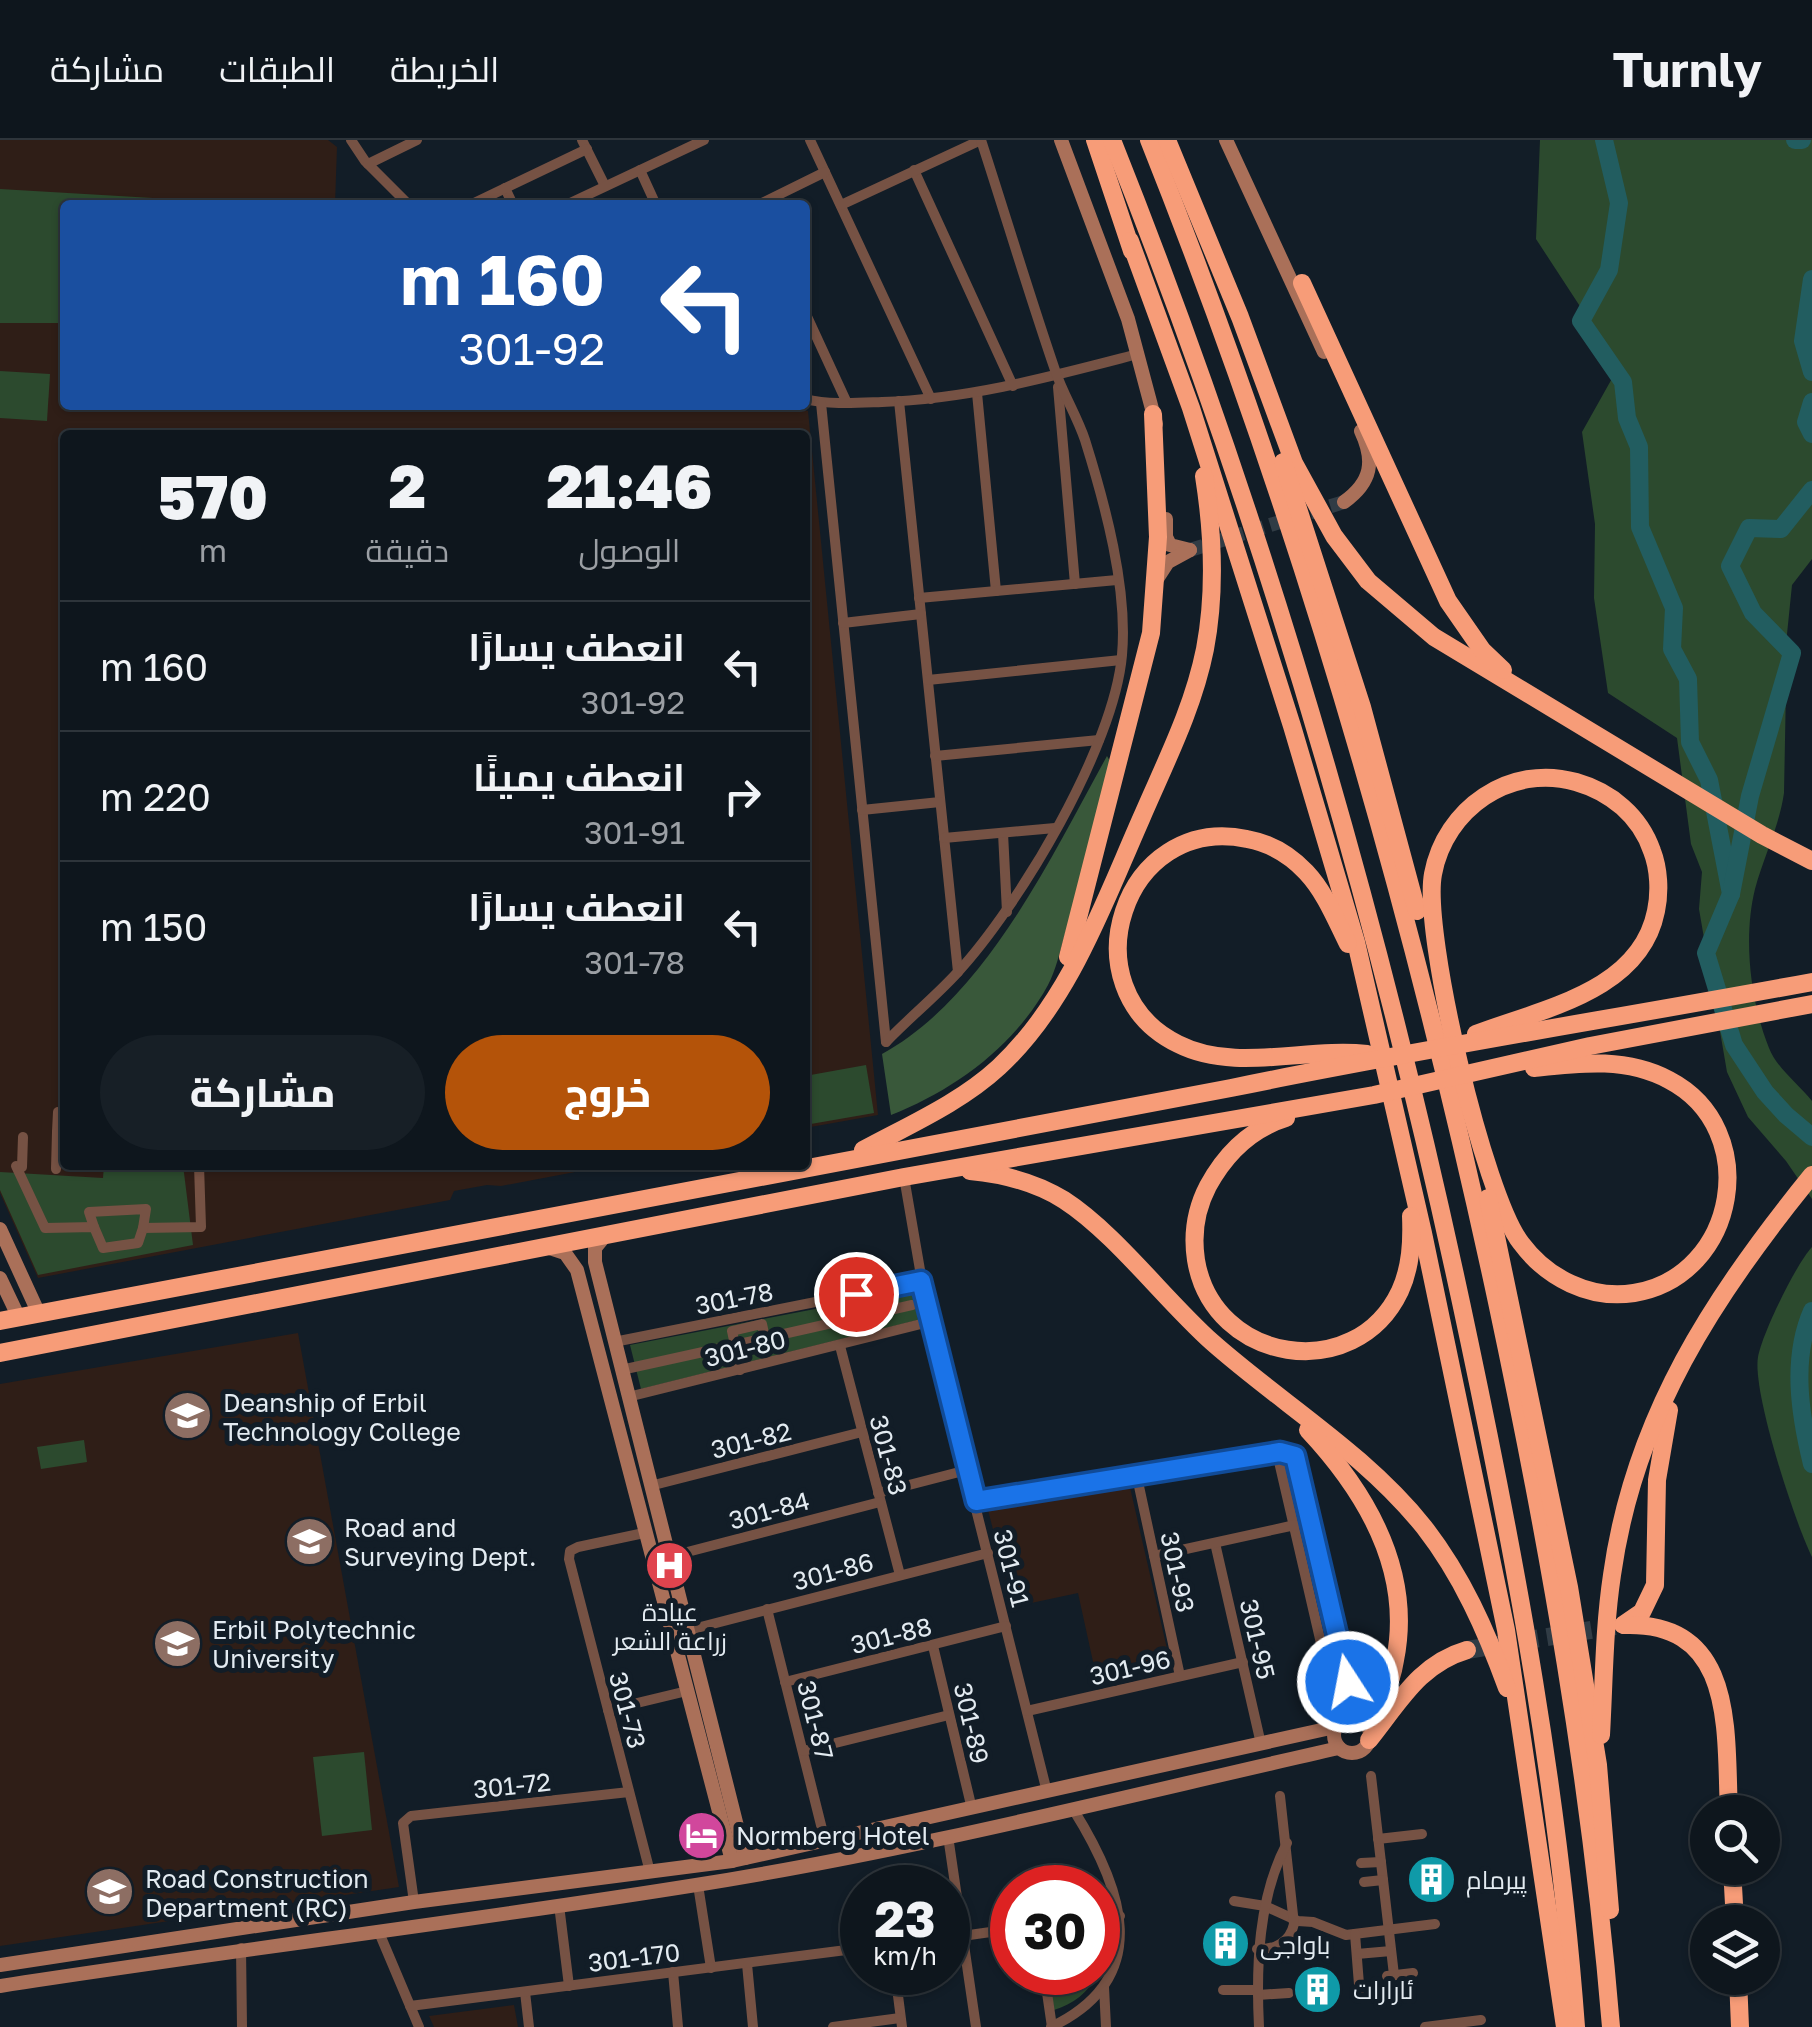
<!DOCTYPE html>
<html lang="ar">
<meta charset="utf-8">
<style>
body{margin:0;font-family:"Golos Text",Cairo,sans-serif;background:#171f26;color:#f1f3f6;direction:rtl;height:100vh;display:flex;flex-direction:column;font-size:38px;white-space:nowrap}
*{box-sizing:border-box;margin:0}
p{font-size:32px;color:#9b9fa4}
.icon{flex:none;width:55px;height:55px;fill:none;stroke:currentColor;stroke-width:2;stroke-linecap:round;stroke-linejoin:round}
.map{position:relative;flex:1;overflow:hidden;direction:ltr}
.side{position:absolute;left:60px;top:290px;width:750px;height:740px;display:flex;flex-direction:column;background:#0e161d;border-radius:10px;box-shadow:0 2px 8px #0004,0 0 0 2px #2e353b;direction:rtl}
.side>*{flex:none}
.hud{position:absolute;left:60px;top:60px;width:750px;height:210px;border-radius:10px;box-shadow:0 2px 8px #0004,0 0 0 2px #2e353b;direction:rtl;background:#1a4fa0;color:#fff;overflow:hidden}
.fabs{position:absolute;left:1690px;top:1655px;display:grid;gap:20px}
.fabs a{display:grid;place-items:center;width:90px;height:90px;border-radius:50%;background:#0e161d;box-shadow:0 2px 8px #0004,0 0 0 2px #2e353b;font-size:50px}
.speed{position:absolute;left:840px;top:1725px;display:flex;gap:20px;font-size:50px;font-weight:700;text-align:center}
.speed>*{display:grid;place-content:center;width:130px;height:130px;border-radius:50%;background:#0e161d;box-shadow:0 2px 8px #0004,0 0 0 2px #2e353b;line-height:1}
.speed small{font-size:25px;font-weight:400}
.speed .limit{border:15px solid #d22;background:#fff;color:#111}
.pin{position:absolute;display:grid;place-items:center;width:85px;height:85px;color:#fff;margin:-42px;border:5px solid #fff;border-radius:50%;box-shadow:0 2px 10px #0007}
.me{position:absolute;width:110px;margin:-55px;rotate:349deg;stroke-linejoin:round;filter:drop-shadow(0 0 8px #0008)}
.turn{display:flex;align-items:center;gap:35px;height:210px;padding:0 40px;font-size:45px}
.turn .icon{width:130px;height:130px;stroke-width:2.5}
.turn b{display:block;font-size:70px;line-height:85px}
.eta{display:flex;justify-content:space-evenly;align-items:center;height:170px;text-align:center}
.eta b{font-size:60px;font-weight:800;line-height:70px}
.action{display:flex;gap:20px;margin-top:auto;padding:20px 40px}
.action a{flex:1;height:115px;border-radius:60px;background:#b45309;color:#fff;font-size:40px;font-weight:800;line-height:115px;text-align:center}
.action a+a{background:#171f26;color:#f1f3f6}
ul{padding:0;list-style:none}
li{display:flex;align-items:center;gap:30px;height:130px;padding:0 40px;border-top:2px solid #2e353b}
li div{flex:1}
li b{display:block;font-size:38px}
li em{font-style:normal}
header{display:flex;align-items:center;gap:60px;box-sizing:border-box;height:140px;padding:0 50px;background:#0e161d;border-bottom:2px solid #2e353b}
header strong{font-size:48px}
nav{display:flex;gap:55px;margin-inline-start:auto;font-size:35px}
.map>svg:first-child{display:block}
.education{fill:#2f1e17}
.green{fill:#2c4a2e}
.forest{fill:#39583a}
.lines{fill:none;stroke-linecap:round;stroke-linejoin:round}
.river{stroke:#225d60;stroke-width:18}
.secondary-tunnel{stroke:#313c45;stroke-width:14;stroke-dasharray:14 7;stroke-linecap:butt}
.highway-tunnel{stroke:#313c45;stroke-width:18;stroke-dasharray:18 9;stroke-linecap:butt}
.street{stroke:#765244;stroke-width:10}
.secondary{stroke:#aa7059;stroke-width:14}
.highway{stroke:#f79c78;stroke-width:18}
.route-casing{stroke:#114b97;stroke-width:25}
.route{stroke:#1a73e8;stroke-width:18}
.labels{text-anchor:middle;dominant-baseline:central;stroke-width:10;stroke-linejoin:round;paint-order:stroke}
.street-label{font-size:25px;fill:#e3ebf1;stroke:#121d27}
.poi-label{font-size:25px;fill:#e3ebf1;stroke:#121d27;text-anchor:start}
</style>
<header>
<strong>Turnly</strong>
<nav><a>الخريطة</a><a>الطبقات</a><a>مشاركة</a></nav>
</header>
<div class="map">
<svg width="1812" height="1887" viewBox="0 0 1812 1887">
<rect width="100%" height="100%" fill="#121d27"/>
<g class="education">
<path d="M0 0H328L337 7 335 65H65V265H787L808 271 878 975 805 988V295H65V1025H612L501 1046 487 1045 454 1051 450 1060 38 1138 0 1053Z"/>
<path d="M298 1193 399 1747 0 1806V1244Z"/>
<path d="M1129 1343 1170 1522 1097 1540 1078 1453 1013 1467 988 1370Z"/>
<path d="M514 1865 518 1887H434L429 1876Z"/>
</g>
<g class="green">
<path d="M1540 0H1812V419L1792 445 1787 494 1784 653C1779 687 1764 716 1755 749 1743 797 1750 861 1769 908 1776 927 1799 945 1812 961V1059L1786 1021 1748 977 1727 932 1699 769 1702 732 1691 704 1677 598 1608 553 1594 458 1595 384 1582 292 1619 226 1536 99Z"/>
<path d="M0 49 170 59 169 65H65V183H0Z"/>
<path d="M0 231 50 234 47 281 0 278Z"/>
<path d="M866 925 874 973 805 985V936Z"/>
<path d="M104 1025H183L193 1105 38 1135 0 1050V1032L103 1038Z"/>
<path d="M1812 1107V1417C1795 1383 1752 1252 1758 1217 1762 1194 1796 1124 1812 1107Z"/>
<path d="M913 1150 918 1180 641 1249 630 1205Z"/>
<path d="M84 1300 87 1322 41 1329 37 1307Z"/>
<path d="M364 1612 372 1690 322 1696 313 1617Z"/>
<path d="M1108 1781C1112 1820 1093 1859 1054 1870L1049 1833 1098 1832V1783Z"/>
</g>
<path class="forest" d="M1107 616 1111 623C1096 680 1083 738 1065 794 1060 811 1056 830 1048 845 1014 907 954 950 891 975L882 914C986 857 1051 717 1107 616Z"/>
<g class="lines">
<g class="river">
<path d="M1604 0 1619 63 1609 130 1581 181 1623 242 1627 278 1639 307 1640 387 1674 468 1672 509 1688 539 1690 602 1709 640 1731 754"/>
<path d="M1795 0H1802"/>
<path d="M1812 139 1803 201 1812 232"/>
<path d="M1812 262 1806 282 1812 294"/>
<path d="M1812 350 1781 389 1749 388 1730 426 1753 473 1792 513 1750 656 1731 754 1706 813 1734 905 1765 952 1786 975 1812 997"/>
<path d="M1812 1171C1791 1219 1800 1275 1812 1324"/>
</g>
<path class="secondary-tunnel" d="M1190 410 1344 362"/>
<path class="highway-tunnel" d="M1467 1510 1615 1486"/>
<g class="street">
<path d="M351 0 365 21 409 65"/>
<path d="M582 0 605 46"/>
<path d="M810 0 931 259"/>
<path d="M368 24 417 0"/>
<path d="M640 30 656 65"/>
<path d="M914 30 1013 246"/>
<path d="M505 48 513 65"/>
<path d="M470 65 587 9"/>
<path d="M566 65 704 0"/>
<path d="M758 65 825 32"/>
<path d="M841 65 981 0"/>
<path d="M805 172 847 263"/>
<path d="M1058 247 1075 444"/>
<path d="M977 253 996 451"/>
<path d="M805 259C830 265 856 263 882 262 970 259 1053 236 1138 214"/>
<path d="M899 261 958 832"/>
<path d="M821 263 886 902"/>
<path d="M919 458 1117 440"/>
<path d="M843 483 921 474"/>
<path d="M928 540 1121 520"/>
<path d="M935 616 1099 600"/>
<path d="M862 670 940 662"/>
<path d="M1003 693 1007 772"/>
<path d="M944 698 1055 688"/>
<path d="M886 902C909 878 935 857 957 833 1019 766 1114 607 1122 515 1128 448 1105 364 1085 300 1077 276 1063 254 1055 230 1029 154 1006 77 981 0"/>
<path d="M57 992 58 972"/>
<path d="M16 1026 45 1088 94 1087 103 1108 138 1103 143 1088 201 1087 199 1025"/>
<path d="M22 1027 23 997"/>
<path d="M56 1029 57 992H65"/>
<path d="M904 1037 929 1182 1047 1652"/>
<path d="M94 1087 89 1072 146 1069 143 1088"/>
<path d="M765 1198 762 1184 732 1191 735 1205 912 1165"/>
<path d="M614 1202 921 1141"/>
<path d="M840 1206 900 1435"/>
<path d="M621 1230 735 1205 740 1230"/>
<path d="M628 1257 929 1182"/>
<path d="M1277 1313 1339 1581"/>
<path d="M1137 1337 1180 1536"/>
<path d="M650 1346 862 1292"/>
<path d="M878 1353 967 1330"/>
<path d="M975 1361 1280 1312 1291 1314 1297 1320 1334 1473 1355 1576"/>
<path d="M644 1393 578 1407 570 1411 569 1419 650 1732"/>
<path d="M1215 1403 1261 1604"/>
<path d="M1154 1416 1295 1385"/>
<path d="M668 1417 880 1362"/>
<path d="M767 1469 825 1701"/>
<path d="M689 1490 988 1413"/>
<path d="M933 1506 972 1669"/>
<path d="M785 1542 1006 1486"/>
<path d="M608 1570 687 1551"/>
<path d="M1027 1571 1243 1522"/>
<path d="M803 1611 949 1575"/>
<path d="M1371 1636 1394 1835"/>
<path d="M948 1696 976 1887"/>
<path d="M1378 1699 1422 1694"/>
<path d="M1361 1723 1381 1722"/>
<path d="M1364 1742 1383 1740"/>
<path d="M698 1745 711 1828"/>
<path d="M1234 1761 1265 1766 1298 1781 1313 1782 1346 1795 1435 1784"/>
<path d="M414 1762 403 1683 411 1676 629 1652"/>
<path d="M559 1765 569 1846"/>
<path d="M1098 1779 1120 1776"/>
<path d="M378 1790 419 1887"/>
<path d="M1355 1794 1360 1857"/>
<path d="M948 1798 1012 1789"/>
<path d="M241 1808 242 1887"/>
<path d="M1257 1809C1275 1810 1290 1802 1294 1784L1280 1656"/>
<path d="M1357 1814 1391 1811"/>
<path d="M747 1824 753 1887"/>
<path d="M673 1832 678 1887"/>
<path d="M895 1832 902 1887"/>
<path d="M1044 1832 1052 1887"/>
<path d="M1387 1836 1413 1833"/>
<path d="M1104 1847 1106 1887"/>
<path d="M1223 1850H1258"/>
<path d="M525 1852 529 1887"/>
<path d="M1258 1855 1289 1853"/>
<path d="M410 1866 862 1808"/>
<path d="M833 1887 900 1878"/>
<path d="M1051 1887C1156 1837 1122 1747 1073 1669"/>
<path d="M1259 1887C1256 1827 1258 1758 1287 1703"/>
<path d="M1425 1887 1481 1880"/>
</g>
<g class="secondary">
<path d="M1061 0 1128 179 1156 284"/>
<path d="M1226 0 1324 212"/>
<path d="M1344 362C1372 342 1375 321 1361 291"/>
<path d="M1166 379V397L1170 405 1190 410"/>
<path d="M1157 439 1168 422 1190 410"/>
<path d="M0 1089 39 1174"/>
<path d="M604 1097 595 1108V1122L745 1718"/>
<path d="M550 1108 565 1113 577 1130 732 1721"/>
<path d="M0 1138 19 1178"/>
<circle cx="1352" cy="1595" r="18"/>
<path d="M0 1825 414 1762 732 1721 1335 1587"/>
<path d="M0 1846C232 1810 465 1782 696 1745 912 1711 1126 1656 1339 1608"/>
</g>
<g class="highway">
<path d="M1095 0 1132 111"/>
<path d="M1112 0C1267 388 1383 791 1469 1200 1517 1427 1559 1655 1576 1887"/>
<path d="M1149 0C1299 376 1412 766 1497 1162 1548 1402 1591 1643 1611 1887"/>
<path d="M1167 0 1240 177 1294 323 1334 396 1368 441 1434 497 1762 695 1812 721"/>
<path d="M1130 101 1191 268 1292 586 1356 802 1423 1093 1506 1490 1565 1887"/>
<path d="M1302 143 1448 461 1482 510 1503 530"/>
<path d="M1283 322 1362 567 1417 771"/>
<path d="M1348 804C1336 780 1325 752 1306 732 1290 715 1269 703 1247 699 1123 673 1066 849 1178 904 1235 933 1306 907 1367 914"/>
<path d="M1068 817 1151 493 1158 397 1153 274"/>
<path d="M1476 894C1541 869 1640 852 1656 771 1660 752 1659 729 1652 711 1640 676 1611 652 1576 642 1510 623 1445 669 1433 734 1422 793 1484 1056 1521 1103 1547 1138 1590 1160 1634 1153 1738 1136 1763 989 1669 940 1626 917 1580 923 1534 928"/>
<path d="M1286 978C1250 989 1226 1013 1208 1046 1196 1069 1192 1094 1196 1120 1213 1223 1355 1246 1400 1151 1411 1127 1412 1101 1411 1076"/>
<path d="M863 1010C909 985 960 963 999 927 1069 862 1103 765 1141 679 1165 623 1193 569 1205 509 1216 451 1213 393 1204 336"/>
<path d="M970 1031C1003 1034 1035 1042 1064 1060 1115 1093 1165 1160 1212 1202 1282 1264 1365 1313 1424 1387 1462 1436 1486 1490 1507 1548"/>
<path d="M1488 1058 1569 1447 1598 1625 1610 1770"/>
<path d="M0 1181 1231 948C1424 908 1618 878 1812 842"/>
<path d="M0 1213 904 1037 1374 955 1590 906 1812 864"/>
<path d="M1308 1290C1367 1353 1413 1431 1395 1520 1391 1545 1382 1564 1361 1579"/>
<path d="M1623 1485 1642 1472 1655 1445 1657 1340 1669 1270"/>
<path d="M1624 1485C1737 1481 1725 1593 1729 1672"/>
<path d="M1601 1595C1604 1542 1604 1488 1612 1435 1634 1277 1714 1155 1812 1035"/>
<path d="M1369 1600C1399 1563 1419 1524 1467 1510"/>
<path d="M1732 1728 1735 1782"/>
<path d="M1738 1838 1740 1887"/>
</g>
</g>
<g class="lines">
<defs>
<path id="route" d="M856 1154 921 1141 976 1361 1280 1312 1295 1316 1348 1542"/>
</defs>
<use href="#route" class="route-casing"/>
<use href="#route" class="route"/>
</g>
<defs>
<symbol id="university-disc" viewBox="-11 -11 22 22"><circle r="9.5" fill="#8d6e63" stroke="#121d27"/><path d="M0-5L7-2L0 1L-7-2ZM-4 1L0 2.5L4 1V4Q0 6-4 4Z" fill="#fff"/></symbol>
<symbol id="hospital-disc" viewBox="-11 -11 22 22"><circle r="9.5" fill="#e0444e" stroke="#121d27"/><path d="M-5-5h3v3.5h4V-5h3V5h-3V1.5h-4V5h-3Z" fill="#fff"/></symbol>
<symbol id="hotel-disc" viewBox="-11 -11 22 22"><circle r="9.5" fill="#d1479c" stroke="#121d27"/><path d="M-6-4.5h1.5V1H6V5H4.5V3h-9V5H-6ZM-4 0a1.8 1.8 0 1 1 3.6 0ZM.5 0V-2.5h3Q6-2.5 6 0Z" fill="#fff"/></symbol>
<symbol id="building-disc" viewBox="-11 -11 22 22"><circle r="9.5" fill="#0f9aa8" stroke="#121d27"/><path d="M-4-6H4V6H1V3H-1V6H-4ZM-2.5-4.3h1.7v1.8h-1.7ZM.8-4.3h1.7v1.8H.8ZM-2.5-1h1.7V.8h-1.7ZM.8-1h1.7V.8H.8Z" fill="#fff"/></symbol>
</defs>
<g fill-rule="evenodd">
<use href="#university-disc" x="160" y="1248" width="55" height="55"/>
<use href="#university-disc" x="282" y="1374" width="55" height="55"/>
<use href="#hospital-disc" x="642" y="1398" width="55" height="55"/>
<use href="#university-disc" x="150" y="1476" width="55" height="55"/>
<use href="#hotel-disc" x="674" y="1668" width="55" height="55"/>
<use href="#building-disc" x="1404" y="1712" width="55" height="55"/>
<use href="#university-disc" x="82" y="1724" width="55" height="55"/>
<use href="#building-disc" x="1198" y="1776" width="55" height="55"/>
<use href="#building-disc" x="1290" y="1822" width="55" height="55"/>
</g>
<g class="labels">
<g class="street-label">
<text transform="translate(734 1158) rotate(-11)">301-78</text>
<text transform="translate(745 1208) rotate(-14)">301-80</text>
<text transform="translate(751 1300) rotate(-14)">301-82</text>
<text transform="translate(889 1315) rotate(75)">301-83</text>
<text transform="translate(769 1370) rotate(-15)">301-84</text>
<text transform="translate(1012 1428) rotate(76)">301-91</text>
<text transform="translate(833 1431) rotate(-15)">301-86</text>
<text transform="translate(1178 1432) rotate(78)">301-93</text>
<text transform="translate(891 1495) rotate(-14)">301-88</text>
<text transform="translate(1258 1499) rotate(77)">301-95</text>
<text transform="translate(1130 1527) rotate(-13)">301-96</text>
<text transform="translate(628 1570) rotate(75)">301-73</text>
<text transform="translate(816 1580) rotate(76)">301-87</text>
<text transform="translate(972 1583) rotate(77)">301-89</text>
<text transform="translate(512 1645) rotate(-6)">301-72</text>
<text transform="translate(634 1817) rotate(-7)">301-170</text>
</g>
<g class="poi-label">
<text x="223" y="1262">Deanship of Erbil<tspan x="223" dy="29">Technology College</tspan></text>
<text x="344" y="1387">Road and<tspan x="344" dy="29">Surveying Dept.</tspan></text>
<text x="670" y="1471" text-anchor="middle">عيادة<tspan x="670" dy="29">زراعة الشعر</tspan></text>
<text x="212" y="1489">Erbil Polytechnic<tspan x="212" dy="29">University</tspan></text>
<text x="736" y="1695">Normberg Hotel</text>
<text x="145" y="1738">Road Construction<tspan x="145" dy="29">Department (RC)</tspan></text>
<text x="1466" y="1739">پیرمام</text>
<text x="1260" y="1804">باواجی</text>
<text x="1353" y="1849">ئارارات</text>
</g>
</g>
</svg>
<div class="fabs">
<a><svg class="icon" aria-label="search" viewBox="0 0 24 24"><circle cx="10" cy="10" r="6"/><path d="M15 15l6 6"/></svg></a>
<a><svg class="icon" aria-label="layers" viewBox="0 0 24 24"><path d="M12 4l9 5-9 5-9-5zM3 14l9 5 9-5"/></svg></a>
</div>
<div class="speed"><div>23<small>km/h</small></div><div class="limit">30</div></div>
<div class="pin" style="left:856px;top:1154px;background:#d93025"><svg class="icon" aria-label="arrive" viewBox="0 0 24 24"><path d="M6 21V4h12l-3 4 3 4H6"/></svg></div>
<svg class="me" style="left:1348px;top:1542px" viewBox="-20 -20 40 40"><circle r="17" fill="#1a73e8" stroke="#fff" stroke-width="3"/><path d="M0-11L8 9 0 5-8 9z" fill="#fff"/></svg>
<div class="hud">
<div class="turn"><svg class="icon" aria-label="left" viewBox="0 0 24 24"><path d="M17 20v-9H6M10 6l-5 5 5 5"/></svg><div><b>160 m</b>301-92</div></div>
</div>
<section class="side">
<div class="eta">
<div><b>21:46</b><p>الوصول</p></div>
<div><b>2</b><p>دقيقة</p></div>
<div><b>570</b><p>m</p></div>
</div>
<ul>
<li><svg class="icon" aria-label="left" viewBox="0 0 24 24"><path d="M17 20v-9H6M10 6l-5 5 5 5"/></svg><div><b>انعطف يسارًا</b><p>301-92</p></div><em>160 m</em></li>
<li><svg class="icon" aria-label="right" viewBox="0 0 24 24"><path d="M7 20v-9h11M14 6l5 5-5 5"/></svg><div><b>انعطف يمينًا</b><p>301-91</p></div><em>220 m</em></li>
<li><svg class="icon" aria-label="left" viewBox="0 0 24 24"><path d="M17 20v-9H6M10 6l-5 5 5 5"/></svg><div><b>انعطف يسارًا</b><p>301-78</p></div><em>150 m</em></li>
</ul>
<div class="action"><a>خروج</a><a>مشاركة</a></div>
</section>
</div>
